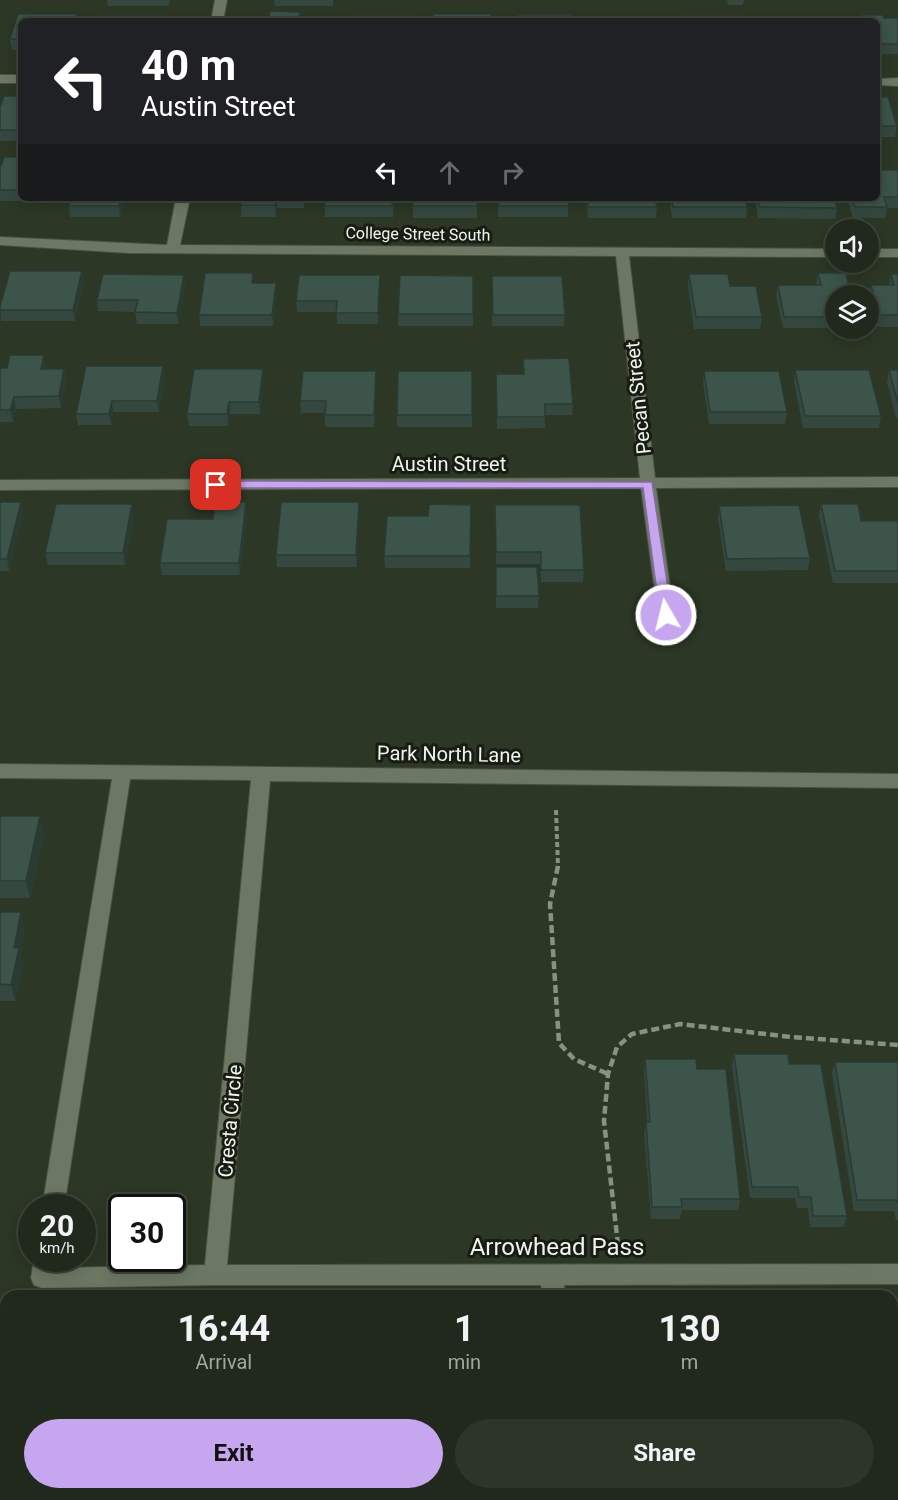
<!DOCTYPE html>
<style>
body{margin:0;font-family:Roboto,sans-serif;background:#2d3529;color:#f1f3f6;height:100vh;display:flex;flex-direction:column;font-size:22px;white-space:nowrap}
*{box-sizing:border-box;margin:0}
p{font-size:20px;color:#a2a6a3}
.icon{flex:none;width:33px;height:33px;fill:none;stroke:currentColor;stroke-width:2;stroke-linecap:round;stroke-linejoin:round}
.map{position:relative;flex:1;overflow:hidden}
.sheet{position:absolute;left:0px;top:1290px;width:898px;height:210px;display:flex;flex-direction:column;background:#21291c;border-radius:18px 18px 0 0;box-shadow:0 3px 15px #0003,0 0 0 2px #3e453b}
.sheet>*{flex:none}
.top-card{position:absolute;left:18px;top:18px;width:862px;height:183px;border-radius:9px;box-shadow:0 3px 15px #0003,0 0 0 2px #3e453b;background:#202124;color:#fff;overflow:hidden}
.tools{position:absolute;left:825px;top:219px;display:grid;gap:12px}
.tools a{display:grid;place-items:center;width:54px;height:54px;border-radius:50%;background:#21291c;box-shadow:0 3px 15px #0003,0 0 0 2px #3e453b;font-size:30px}
.speed{position:absolute;left:18px;top:1194px;display:flex;gap:12px;font-size:30px;font-weight:700;text-align:center}
.speed>*{display:grid;place-content:center;width:78px;height:78px;border-radius:50%;background:#21291c;box-shadow:0 3px 15px #0003,0 0 0 2px #3e453b;line-height:1}
.speed small{font-size:15px;font-weight:400}
.speed .limit{border:3px solid #111;border-radius:9px;background:#fff;color:#111}
.pin{position:absolute;display:grid;place-items:center;width:51px;height:51px;color:#fff;margin:-26px;border-radius:12px;box-shadow:0 3px 9px #0006}
.me{position:absolute;width:66px;margin:-33px;rotate:352deg;stroke-linejoin:round;filter:drop-shadow(0 0 4px #0008)}
.turn{display:flex;align-items:center;gap:21px;height:126px;padding:0 24px;font-size:27px}
.turn .icon{width:78px;height:78px;stroke-width:2.5}
.turn b{display:block;font-size:42px;line-height:51px}
.lanes{display:flex;align-items:center;height:57px;padding:0 24px;background:#0003;justify-content:center;gap:30px;direction:ltr}
.lanes .off{opacity:.35}
.eta{display:flex;justify-content:space-evenly;align-items:center;height:102px;text-align:center}
.eta b{font-size:36px;font-weight:700;line-height:42px}
.button{display:flex;gap:12px;margin-top:auto;padding:12px 24px}
.button a{flex:1;height:69px;border-radius:36px;background:#c7a6f0;color:#111;font-size:24px;font-weight:700;line-height:69px;text-align:center}
.button a+a{background:#2d3529;color:#f1f3f6}
.map>svg:first-child{display:block}
.lines{fill:none;stroke-linecap:round;stroke-linejoin:round}
.street-casing{stroke:#495242;stroke-width:2}
.path-far1{stroke:#889282;stroke-width:4;stroke-dasharray:5 3;stroke-linecap:butt}
.path{stroke:#889282;stroke-width:4.5;stroke-dasharray:8 4;stroke-linecap:butt}
.street{fill:#6c7864;fill-rule:evenodd}
.wall{fill:#344840}
.shaded-wall{fill:#2a3b34}
.building{fill:#3c544a;stroke:#2a3b34;stroke-width:1.5}
.route{fill:#c7a6f0;stroke:#816c9c;stroke-width:1.5}
.labels{text-anchor:middle;dominant-baseline:central;stroke-width:6;stroke-linejoin:round;paint-order:stroke}
.far-street-label{font-size:16px;fill:#eef5e9;stroke:#181c14}
.street-label{font-size:20px;fill:#eef5e9;stroke:#181c14}
.near-street-label{font-size:24px;fill:#eef5e9;stroke:#181c14}
</style>
<div class="map">
<svg width="898" height="1500" viewBox="0 0 898 1500">
<rect width="100%" height="100%" fill="#2c3725"/>
<g class="lines">
<defs>
<g id="street">
<path d="M215 0H227L223 21H211Z"/>
<rect x="0" y="75" width="21" height="8"/>
<path d="M898 78V86L878 85V79Z"/>
<path d="M176 198H190L180 245 836 249V257L629 256 655 478 898 477V487L656 488 674 615 672 619H660L658 615 641 488 0 490V480L640 478 616 256 129 253 0 245V237L167 245Z"/>
<rect x="868" y="249" width="30" height="8"/>
<path d="M0 764 898 774V788L270 781 227 1265 898 1264V1284L564 1285 565 1296H543L541 1285H215L42 1288 34 1285 31 1278 34 1258H56L55 1268 205 1265 251 780 130 779 64 1208H42L112 779 0 778Z"/>
<rect x="558" y="1494" width="24" height="6"/>
</g>
</defs>
<use href="#street" class="street-casing"/>
<path class="path-far1" d="M556 810 558 867"/>
<g class="path">
<path d="M558 866 550 904 559 1043 574 1059 608 1074"/>
<path d="M618 1245 604 1121 608 1074 617 1047 632 1034 680 1024 791 1037 898 1045"/>
</g>
<use href="#street" class="street"/>
</g>
<g class="wall">
<path d="M107 0H170L168 6H108Z"/>
<path d="M274 0H333V6H275Z"/>
<path d="M727 0H744L743 5H728Z"/>
<path d="M18 14H77L78 21H21V50H12L10 39Z"/>
<path d="M861 15 884 18H898V54H878V21H845L846 19H860Z"/>
<path d="M21 96V141H0V105Z"/>
<path d="M878 97 897 126 895 137H878Z"/>
<path d="M21 157V198H25L24 201H0V166Z"/>
<path d="M898 170V208H887L885 218H853L847 198H878Z"/>
<path d="M124 198 120 217H70L69 206Z"/>
<path d="M242 198H305L304 208H277L276 217H241V205Z"/>
<path d="M393 198V217H325V206Z"/>
<rect x="413" y="198" width="64" height="20"/>
<rect x="498" y="198" width="70" height="19"/>
<path d="M586 198H655L657 207 656 218H588Z"/>
<path d="M669 198H745L747 207 746 218H672Z"/>
<path d="M755 198H834L837 208 835 219 758 218Z"/>
<path d="M82 271 84 282 75 321H1L0 306Z"/>
<path d="M818 273 836 296V328H783L776 296 778 285H816Z"/>
<path d="M689 274 730 286 762 317 760 329H694L688 286Z"/>
<path d="M891 274H898V327H877L869 297 871 285H889Z"/>
<path d="M184 275 185 286 178 324H137L135 312 98 311 97 300Z"/>
<path d="M380 275 378 324H337V312H297L296 301Z"/>
<path d="M473 276V326H398V314Z"/>
<path d="M492 276 565 315 564 326H492Z"/>
<path d="M276 295 273 326H200L199 315Z"/>
<path d="M523 359 573 404 572 415H545V428L497 429 496 374H523Z"/>
<path d="M46 367V369H64L66 381 61 408 16 409 13 422H0V368Z"/>
<path d="M263 369 264 381 260 414H230L228 426H189L187 414Z"/>
<path d="M795 370 881 416 879 428H803L794 382Z"/>
<path d="M889 370H898V418H896L887 382Z"/>
<path d="M472 371V427H397V415Z"/>
<path d="M704 371 787 412 785 424H709L703 383Z"/>
<path d="M165 378 159 412H113L111 425H78L76 414Z"/>
<path d="M376 383 374 427H325V413H301L300 401Z"/>
<path d="M0 502 23 514 9 571H0Z"/>
<path d="M246 502 247 514 240 575H162L160 563Z"/>
<path d="M132 504 134 516 125 565H48L45 553Z"/>
<path d="M821 504 861 521H898V583H833L819 516Z"/>
<path d="M471 505 470 568H385L384 556Z"/>
<path d="M495 505 584 570 583 582H541L540 564H496Z"/>
<path d="M719 506 810 558 808 570 726 571 718 518Z"/>
<path d="M359 514 357 567H277L276 555Z"/>
<path d="M496 567 539 596 538 608H496Z"/>
<path d="M0 816 44 833 30 898H0Z"/>
<path d="M0 912 25 929 20 953 23 965 15 1001H0Z"/>
<path d="M734 1054 789 1064 847 1216 844 1227H810L808 1208H797L795 1198H750L732 1066Z"/>
<path d="M645 1059 697 1069 740 1199 738 1210H682L680 1219H651L644 1134 646 1122H647L644 1071Z"/>
<path d="M835 1062H898V1220H896L894 1211H854L832 1074Z"/>
<path d="M660 1494H760L761 1500H661Z"/>
<path d="M773 1494H875L876 1500H774Z"/>
<path d="M885 1494H892L898 1500H886Z"/>
</g>
<g class="shaded-wall">
<path d="M120 198H124L120 217 119 206Z"/>
<path d="M277 198V208L276 217 275 205Z"/>
<path d="M82 271 84 282 75 321 73 310Z"/>
<path d="M184 275 185 286 178 324 177 313Z"/>
<path d="M380 275V286L378 324V313Z"/>
<path d="M276 283V295L273 326 272 315Z"/>
<path d="M44 355 46 367 43 381 41 369Z"/>
<path d="M163 366 165 378 159 412 157 401Z"/>
<path d="M64 369 66 381 61 408 59 396Z"/>
<path d="M263 369 264 381 260 414 259 402Z"/>
<path d="M376 371V383L374 427V415Z"/>
<path d="M14 397 16 409 13 422 10 410Z"/>
<path d="M112 401 113 412 111 425 109 414Z"/>
<path d="M229 402 230 414 228 426 227 414Z"/>
<path d="M21 502 23 514 9 571 7 559Z"/>
<path d="M246 502 247 514 240 575 239 563Z"/>
<path d="M359 502V514L357 567 356 555Z"/>
<path d="M132 504 134 516 125 565 123 553Z"/>
<path d="M40 816 44 833 30 898 26 881Z"/>
<path d="M21 912 25 929 20 953 23 965 15 1001 11 985 14 948Z"/>
</g>
<g class="building">
<path d="M270 11 300 12 298 21H268Z"/>
<path d="M18 14H77L75 21H21V39H10Z"/>
<rect x="433" y="14" width="58" height="7"/>
<path d="M517 15H572L573 21H518Z"/>
<path d="M861 15H883L884 18H898V44H878V21H846V19H862Z"/>
<path d="M101 16H164L163 21H100Z"/>
<path d="M354 16H408V21H353Z"/>
<path d="M682 16H739L740 21H682Z"/>
<path d="M599 17H656L657 21H599Z"/>
<path d="M770 17H816L817 21H771Z"/>
<path d="M4 96H21V130H0V105H1Z"/>
<path d="M878 97H888L897 126H878Z"/>
<path d="M4 157H21V190H0V166H1Z"/>
<path d="M878 170H898V197H884L887 207H855L852 198H878Z"/>
<path d="M71 198H120L119 206H69Z"/>
<path d="M242 198H276L275 205H241Z"/>
<path d="M325 198H393L392 206H325Z"/>
<rect x="413" y="198" width="64" height="8"/>
<path d="M498 198H568L569 206H499Z"/>
<path d="M588 198H655L657 207H588Z"/>
<path d="M671 198H745L747 207H673Z"/>
<path d="M758 198H834L837 208 760 207Z"/>
<path d="M10 271H82L73 310H0V306Z"/>
<path d="M205 273H253L252 283H276L272 315H199Z"/>
<path d="M818 273H846L851 296H836V317H784L778 285H821Z"/>
<path d="M103 274 184 275 177 313 135 312 138 300H97Z"/>
<path d="M689 274H728L730 286H756L762 317H696Z"/>
<path d="M891 274H898V315H879L871 285H894Z"/>
<path d="M299 275H380L378 313H336L337 301H296Z"/>
<path d="M400 275 473 276V314H398Z"/>
<path d="M492 276H562L565 315H493Z"/>
<path d="M10 355H44L41 369H64L59 396 14 397 10 410H0V368H7Z"/>
<path d="M569 358 573 404H545V417H497L496 374H524L523 359Z"/>
<path d="M86 366H163L157 401H112L109 414H76Z"/>
<path d="M194 369H263L259 402H229L227 414H187Z"/>
<path d="M795 370H869L881 416H805Z"/>
<path d="M889 370H898V403Z"/>
<path d="M303 371H376L374 415H325L326 401H300Z"/>
<path d="M398 371H472V415H397Z"/>
<path d="M704 371H779L787 412H710Z"/>
<path d="M0 502H21L7 559H0Z"/>
<path d="M215 502H246L239 563H160L167 519H213Z"/>
<path d="M281 502H359L356 555H276Z"/>
<path d="M56 504H132L123 553H45Z"/>
<path d="M429 504 471 505 470 556H384L387 516H428Z"/>
<path d="M821 504H858L861 521H898V571H835Z"/>
<path d="M495 505H580L584 570H541V552H496Z"/>
<path d="M799 505 810 558 727 559 719 506Z"/>
<path d="M496 567H537L539 596H496Z"/>
<path d="M0 816H40L26 881H0Z"/>
<path d="M0 912H21L14 948H19L11 985 0 984Z"/>
<path d="M734 1054H788L789 1064H821L847 1216H813L811 1197H799L798 1187H752Z"/>
<path d="M645 1059H696L697 1069H726L740 1199H681L682 1207H652L646 1122H650Z"/>
<path d="M835 1062H898V1203L897 1200H857Z"/>
<path d="M892 1353H898V1500H892L891 1494H892Z"/>
<rect x="280" y="1494" width="188" height="6"/>
<path d="M663 1494H760L761 1500H663Z"/>
<path d="M777 1494H875L876 1500H778Z"/>
</g>
<path class="route" d="M216 481 652 482 672 615 666 619 660 615 643 488H212V482Z"/>
<g class="labels">
<g class="far-street-label">
<text transform="translate(418 234) rotate(1)">College Street South</text>
</g>
<g class="street-label">
<text transform="translate(638 398) rotate(-96)">Pecan Street</text>
<text x="449" y="464">Austin Street</text>
<text transform="translate(449 754) rotate(1)">Park North Lane</text>
<text transform="translate(230 1121) rotate(-85)">Cresta Circle</text>
</g>
<g class="near-street-label">
<text x="557" y="1247">Arrowhead Pass</text>
</g>
</g>
</svg>
<div class="tools">
<a><svg class="icon" aria-label="sound" viewBox="0 0 24 24"><path d="M4 9h4l5-4v14l-5-4H4zM17 9q2 3 0 6"/></svg></a>
<a><svg class="icon" aria-label="layers" viewBox="0 0 24 24"><path d="M12 4l9 5-9 5-9-5zM3 14l9 5 9-5"/></svg></a>
</div>
<div class="speed"><div>20<small>km/h</small></div><div class="limit">30</div></div>
<div class="pin" style="left:216px;top:485px;background:#d93025"><svg class="icon" aria-label="arrive" viewBox="0 0 24 24"><path d="M6 21V4h12l-3 4 3 4H6"/></svg></div>
<svg class="me" style="left:666px;top:615px" viewBox="-20 -20 40 40"><circle r="17" fill="#c7a6f0" stroke="#fff" stroke-width="3"/><path d="M0-11L8 9 0 5-8 9z" fill="#fff"/></svg>
<div class="top-card">
<div class="turn"><svg class="icon" aria-label="left" viewBox="0 0 24 24"><path d="M17 20v-9H6M10 6l-5 5 5 5"/></svg><div><b>40 m</b>Austin Street</div></div>
<div class="lanes"><svg class="icon" aria-label="left" viewBox="0 0 24 24"><path d="M17 20v-9H6M10 6l-5 5 5 5"/></svg><svg class="icon off" aria-label="ahead" viewBox="0 0 24 24"><path d="M12 20V5M6 11l6-6 6 6"/></svg><svg class="icon off" aria-label="right" viewBox="0 0 24 24"><path d="M7 20v-9h11M14 6l5 5-5 5"/></svg></div>
</div>
<section class="sheet">
<div class="eta">
<div><b>16:44</b><p>Arrival</p></div>
<div><b>1</b><p>min</p></div>
<div><b>130</b><p>m</p></div>
</div>
<div class="button"><a>Exit</a><a>Share</a></div>
</section>
</div>
